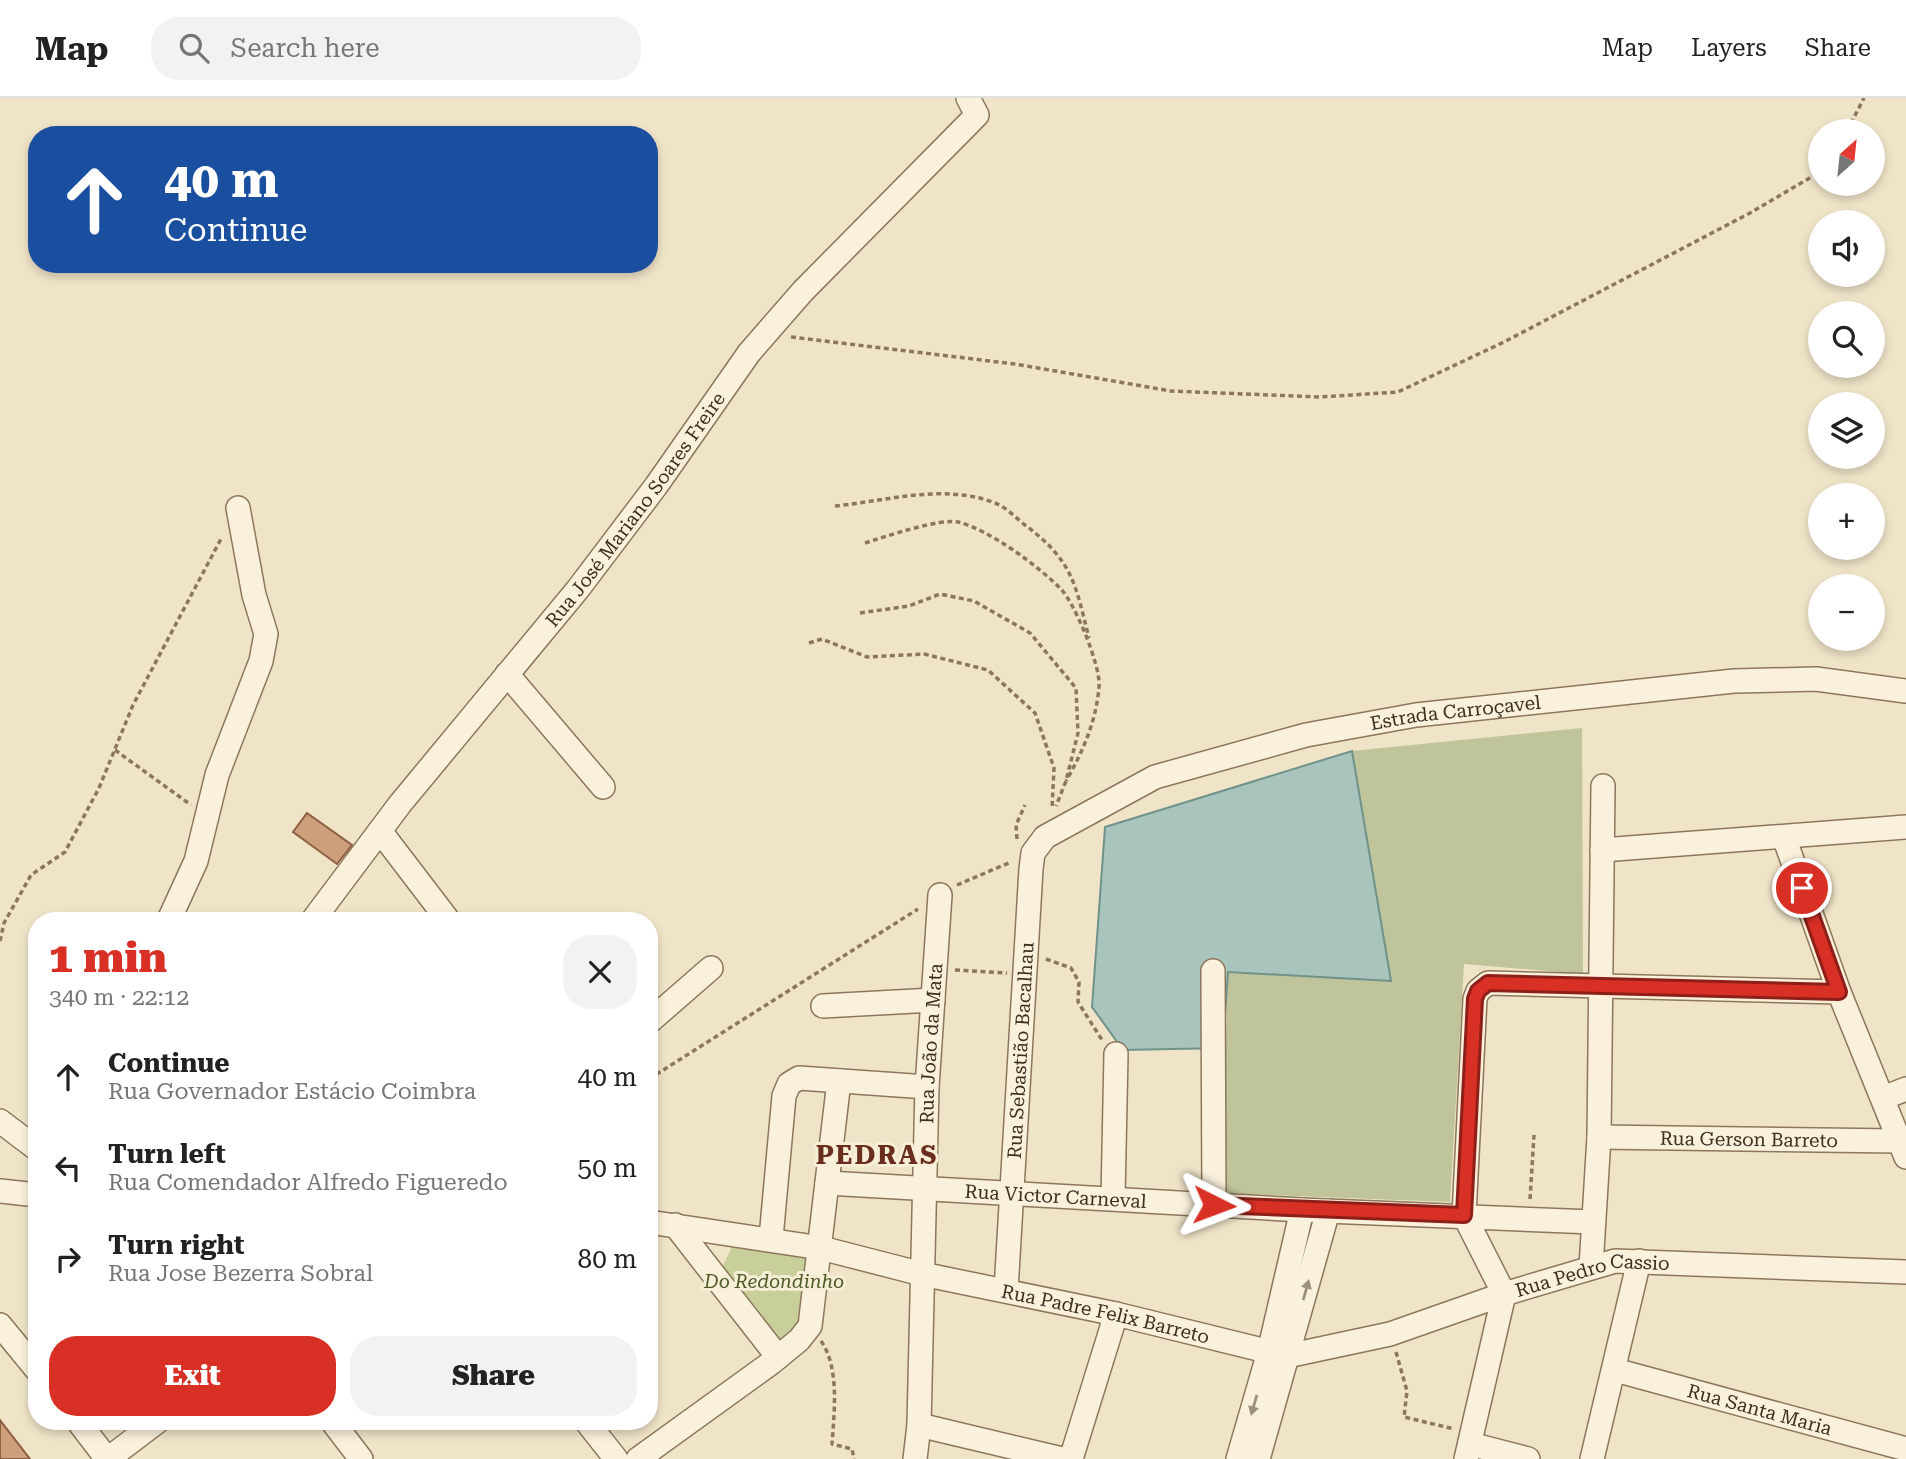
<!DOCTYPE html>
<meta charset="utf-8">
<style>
body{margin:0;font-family:"Roboto Serif",serif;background:#f2f2f2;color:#222;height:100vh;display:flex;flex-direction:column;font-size:26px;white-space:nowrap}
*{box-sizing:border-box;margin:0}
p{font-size:23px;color:#767676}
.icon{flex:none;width:38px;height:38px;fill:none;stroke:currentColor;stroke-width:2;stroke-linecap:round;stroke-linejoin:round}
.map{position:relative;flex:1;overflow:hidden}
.sheet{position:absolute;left:28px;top:814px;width:630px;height:518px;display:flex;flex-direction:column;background:#fff;border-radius:28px;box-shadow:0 4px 10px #0003}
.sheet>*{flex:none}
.guide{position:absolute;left:28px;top:28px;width:630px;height:147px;border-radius:28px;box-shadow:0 4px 10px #0003;background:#1a4fa0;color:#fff;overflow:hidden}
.needle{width:46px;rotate:27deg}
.tools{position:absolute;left:1808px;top:21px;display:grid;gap:14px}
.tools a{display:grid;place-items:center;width:77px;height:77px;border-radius:50%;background:#fff;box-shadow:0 4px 10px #0003;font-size:35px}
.pin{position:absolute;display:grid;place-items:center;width:60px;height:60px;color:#fff;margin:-30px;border:4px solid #fff;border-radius:50%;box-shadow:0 2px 7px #0007}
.me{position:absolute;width:77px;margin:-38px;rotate:93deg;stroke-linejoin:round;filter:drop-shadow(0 0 5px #0008)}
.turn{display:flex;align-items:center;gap:24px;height:147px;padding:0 21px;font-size:32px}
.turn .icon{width:91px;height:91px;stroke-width:2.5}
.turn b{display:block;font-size:49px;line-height:60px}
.round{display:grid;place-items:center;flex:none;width:74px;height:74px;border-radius:28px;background:#f2f2f2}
.summary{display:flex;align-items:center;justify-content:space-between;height:119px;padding:0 21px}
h1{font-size:42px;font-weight:800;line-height:52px;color:#d93025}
.primary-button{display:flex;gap:14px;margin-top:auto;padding:14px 21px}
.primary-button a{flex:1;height:80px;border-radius:28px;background:#d93025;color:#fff;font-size:28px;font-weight:800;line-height:80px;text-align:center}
.primary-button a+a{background:#f2f2f2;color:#222}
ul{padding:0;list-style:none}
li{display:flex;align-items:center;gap:21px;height:91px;padding:0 21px}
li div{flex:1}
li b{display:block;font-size:26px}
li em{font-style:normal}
header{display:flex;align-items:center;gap:42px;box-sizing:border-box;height:98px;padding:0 35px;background:#fff;border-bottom:2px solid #e0e0e0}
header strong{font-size:33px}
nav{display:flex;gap:38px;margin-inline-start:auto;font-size:24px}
.search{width:490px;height:63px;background:#f2f2f2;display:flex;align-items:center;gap:18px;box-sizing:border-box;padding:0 24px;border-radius:28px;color:#767676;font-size:26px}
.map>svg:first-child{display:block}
.green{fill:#c9cf9b}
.cemetery{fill:#bfc49a}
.water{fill:#a9c4bc;stroke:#6f938a;stroke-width:2}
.building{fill:#cf9f7d;stroke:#8d5f41;stroke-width:2}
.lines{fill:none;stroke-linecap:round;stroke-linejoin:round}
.minor-casing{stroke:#8d765c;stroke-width:26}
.path{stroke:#8d765c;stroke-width:3.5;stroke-dasharray:5 3.5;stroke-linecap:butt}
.minor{stroke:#faf1dc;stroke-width:23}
.oneway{fill:#9c907e}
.route-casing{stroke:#8d1f18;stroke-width:18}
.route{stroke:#d93025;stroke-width:12}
.labels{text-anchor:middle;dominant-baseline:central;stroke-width:6;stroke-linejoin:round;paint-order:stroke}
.street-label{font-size:19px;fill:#3d2e20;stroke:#f7eed8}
.park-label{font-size:19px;font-style:italic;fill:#4d5a26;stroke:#f7eed8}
.district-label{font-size:26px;font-weight:bold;letter-spacing:2px;fill:#6b2e1e;stroke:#f7eed8}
</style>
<header>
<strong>Map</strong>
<div class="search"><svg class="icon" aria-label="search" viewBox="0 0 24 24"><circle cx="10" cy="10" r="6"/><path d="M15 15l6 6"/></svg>Search here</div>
<nav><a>Map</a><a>Layers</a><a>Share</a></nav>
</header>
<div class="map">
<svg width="1906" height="1361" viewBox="0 0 1906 1361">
<rect width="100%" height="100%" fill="#f0e4c8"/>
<path class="green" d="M736 1140 816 1153 802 1224 778 1249 721 1172Z"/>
<path class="cemetery" d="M1582 630 1583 876 1464 866 1450 1104 1221 1095 1228 874 1390 882 1352 653Z"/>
<path class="water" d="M1352 653 1391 883 1228 874 1223 950 1123 952 1092 909 1105 729Z"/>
<g class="building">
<path d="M307 715 352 747 337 766 293 734Z"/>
<path d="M0 1322 30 1361H0Z"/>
</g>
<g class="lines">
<defs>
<g id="minor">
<path d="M507 576 603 689"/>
<path d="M380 733 448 822"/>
<path d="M1784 739 1839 894 1906 1059"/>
<path d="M1602 752 1906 729"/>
<path d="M169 822 196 763 217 677 261 563 266 536 254 497 238 410"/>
<path id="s1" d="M313 822 400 706 578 491 656 388 749 255 803 193 977 17 968 0"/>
<path d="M1213 873 1214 1107"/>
<path d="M823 908 933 902"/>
<path d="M649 924 711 870"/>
<path d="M1883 1000 1906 991"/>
<path d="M0 1023 37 1051"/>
<path id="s2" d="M1599 1039 1900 1043"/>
<path id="s3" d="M827 1085 1302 1112 1593 1124"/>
<path d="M0 1093 37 1097"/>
<path d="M1113 1100 1116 956"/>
<path id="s4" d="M649 1124 821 1150 922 1176 1116 1216 1287 1258 1390 1236 1504 1196 1615 1163 1906 1174"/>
<path d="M675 1127 778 1259"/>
<path d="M771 1140 784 998 789 986 799 980 927 989"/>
<path d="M1591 1169 1599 1039 1603 688"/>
<path id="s5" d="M1006 1192 1031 771 1033 755 1045 739 1155 679 1306 637 1416 617 1734 583 1816 581 1906 593"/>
<path d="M0 1227 37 1272"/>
<path id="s6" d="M1615 1272 1906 1351"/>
<path d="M78 1323 107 1361"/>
<path d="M332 1323 361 1361"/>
<path d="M586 1323 616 1361"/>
<path d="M919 1327 1062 1361"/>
<path d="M1470 1346 1528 1361"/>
<path d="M108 1361 158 1323"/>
<path d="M638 1361 771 1265 799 1242 810 1228 839 983"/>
<path id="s7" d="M915 1361 919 1327 927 989 940 797"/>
<path d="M1071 1361 1116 1216"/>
<path d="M1238 1361 1269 1254 1302 1112"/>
<path d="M1258 1361 1328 1113"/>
<path d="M1466 1361 1504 1196 1464 1117 1475 901 1478 893 1488 885 1839 894"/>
<path d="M1592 1361 1639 1163"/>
</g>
</defs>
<use href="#minor" class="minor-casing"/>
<g class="path">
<path d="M1847 33 1864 0"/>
<path d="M791 239 1015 266 1171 293 1320 299 1398 294 1504 244 1750 115 1820 74"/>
<path d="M835 408C887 403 944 385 995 405 1006 409 1016 420 1025 427 1073 463 1075 485 1089 540"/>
<path d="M865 445C884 439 940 420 958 424 990 432 1038 468 1061 491 1075 506 1101 568 1099 589 1096 624 1083 653 1066 683"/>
<path d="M860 515 909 508 940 496 974 503 1030 535 1076 590 1078 635 1066 683 1056 708"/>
<path d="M809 545 822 541 867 559 924 556 988 572 1035 615 1054 670 1052 711"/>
<path d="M115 652 191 707"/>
<path d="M1017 741 1016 727 1025 707"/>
<path d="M957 787 1011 764"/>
<path d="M0 843 4 825 31 777 65 754 99 690 133 607 222 439"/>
<path d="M1046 861 1071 870 1079 884 1078 904 1102 942"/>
<path d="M955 872 1007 875"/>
<path d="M649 981 918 811"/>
<path d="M1530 1101 1534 1037"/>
<path d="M821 1243C840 1270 834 1316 832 1346L852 1351 854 1361"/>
<path d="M1396 1254 1407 1293 1404 1319 1454 1331"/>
</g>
<use href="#minor" class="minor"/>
</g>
<defs><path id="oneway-solid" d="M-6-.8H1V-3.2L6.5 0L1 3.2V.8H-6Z" transform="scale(1.75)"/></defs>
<g class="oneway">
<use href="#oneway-solid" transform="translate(1306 1192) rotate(-74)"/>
<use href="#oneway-solid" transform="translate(1254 1307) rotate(106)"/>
</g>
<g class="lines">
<defs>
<path id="route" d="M1214 1107 1464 1117 1475 901 1478 893 1488 885 1839 894 1802 790"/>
</defs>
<use href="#route" class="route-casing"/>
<use href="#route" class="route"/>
</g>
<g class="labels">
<g class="street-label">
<text stroke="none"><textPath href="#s1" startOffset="522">Rua José Mariano Soares Freire</textPath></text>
<text stroke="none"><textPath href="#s5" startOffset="891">Estrada Carroçavel</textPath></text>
<text stroke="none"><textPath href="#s7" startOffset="416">Rua João da Mata</textPath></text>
<text stroke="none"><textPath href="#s5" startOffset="240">Rua Sebastião Bacalhau</textPath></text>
<text stroke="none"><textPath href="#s2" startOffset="150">Rua Gerson Barreto</textPath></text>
<text stroke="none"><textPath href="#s3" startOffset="229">Rua Victor Carneval</textPath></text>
<text stroke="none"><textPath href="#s4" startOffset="970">Rua Pedro Cassio</textPath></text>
<text stroke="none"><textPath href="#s4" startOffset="466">Rua Padre Felix Barreto</textPath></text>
<text stroke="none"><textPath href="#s6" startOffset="150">Rua Santa Maria</textPath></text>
</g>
<g class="park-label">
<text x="774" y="1183">Do Redondinho</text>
</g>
<g class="district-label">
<text x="877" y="1057">PEDRAS</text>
</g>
</g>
</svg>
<div class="tools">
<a><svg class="needle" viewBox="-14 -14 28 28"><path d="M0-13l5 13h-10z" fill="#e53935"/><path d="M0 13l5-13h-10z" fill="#767676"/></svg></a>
<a><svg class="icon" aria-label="sound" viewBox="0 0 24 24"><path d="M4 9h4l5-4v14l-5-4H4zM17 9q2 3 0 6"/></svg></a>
<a><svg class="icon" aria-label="search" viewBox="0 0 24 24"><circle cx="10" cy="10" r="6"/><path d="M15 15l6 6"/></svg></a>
<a><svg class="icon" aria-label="layers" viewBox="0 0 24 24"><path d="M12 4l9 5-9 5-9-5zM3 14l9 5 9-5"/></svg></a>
<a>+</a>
<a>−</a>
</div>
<div class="pin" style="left:1802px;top:790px;background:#d93025"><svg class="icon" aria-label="arrive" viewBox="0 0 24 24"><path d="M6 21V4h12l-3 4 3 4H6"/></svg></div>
<svg class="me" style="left:1214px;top:1107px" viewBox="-20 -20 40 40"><path d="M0-17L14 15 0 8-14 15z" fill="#d93025" stroke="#fff" stroke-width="4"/></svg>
<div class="guide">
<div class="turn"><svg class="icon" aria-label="ahead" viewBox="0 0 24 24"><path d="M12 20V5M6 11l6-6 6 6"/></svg><div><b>40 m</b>Continue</div></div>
</div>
<section class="sheet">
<div class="summary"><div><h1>1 min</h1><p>340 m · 22:12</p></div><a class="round"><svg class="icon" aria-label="close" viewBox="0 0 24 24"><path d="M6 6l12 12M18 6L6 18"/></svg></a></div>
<ul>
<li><svg class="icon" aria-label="ahead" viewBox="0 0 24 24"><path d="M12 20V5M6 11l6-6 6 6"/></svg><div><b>Continue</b><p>Rua Governador Estácio Coimbra</p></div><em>40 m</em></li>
<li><svg class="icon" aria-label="left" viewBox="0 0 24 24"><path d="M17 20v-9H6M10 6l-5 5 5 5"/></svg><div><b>Turn left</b><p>Rua Comendador Alfredo Figueredo</p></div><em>50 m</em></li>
<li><svg class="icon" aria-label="right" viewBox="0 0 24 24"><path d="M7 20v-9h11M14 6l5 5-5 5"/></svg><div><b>Turn right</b><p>Rua Jose Bezerra Sobral</p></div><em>80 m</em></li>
</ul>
<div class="primary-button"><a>Exit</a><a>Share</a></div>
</section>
</div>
